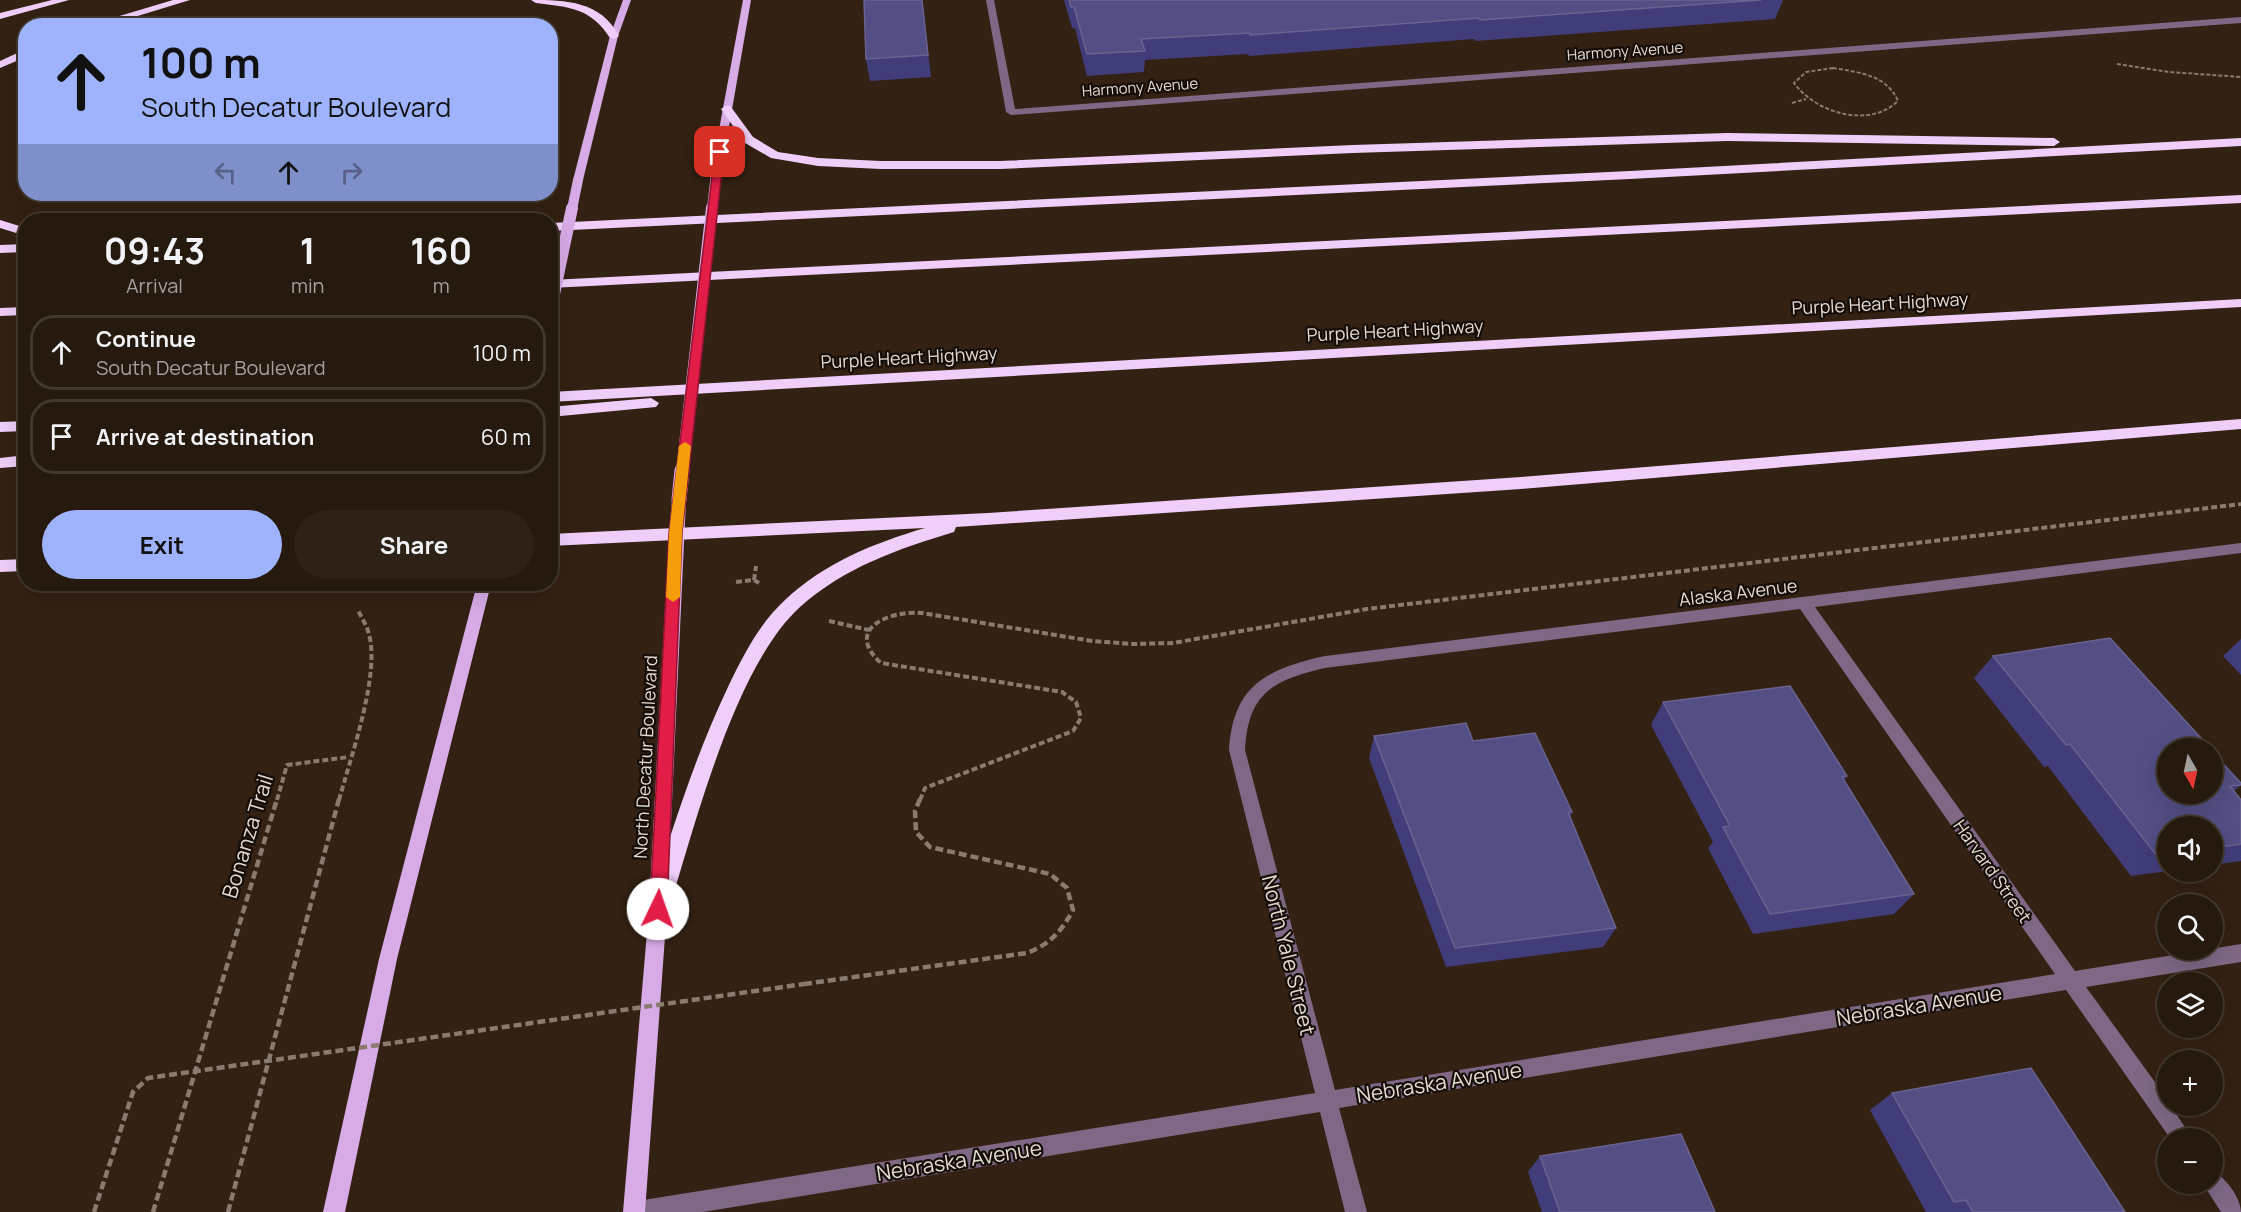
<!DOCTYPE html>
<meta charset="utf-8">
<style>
body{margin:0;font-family:Manrope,sans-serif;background:#2e2217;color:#f1f3f6;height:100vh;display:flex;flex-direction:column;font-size:22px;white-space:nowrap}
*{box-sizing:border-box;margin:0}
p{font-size:20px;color:#a4a09e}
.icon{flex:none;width:33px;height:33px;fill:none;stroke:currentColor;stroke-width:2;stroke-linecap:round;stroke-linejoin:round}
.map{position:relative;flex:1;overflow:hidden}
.details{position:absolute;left:18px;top:213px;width:540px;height:378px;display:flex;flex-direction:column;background:#26190e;border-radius:24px;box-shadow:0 6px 24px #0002,0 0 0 2px #42382e}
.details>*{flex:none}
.banner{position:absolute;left:18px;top:18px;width:540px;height:183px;border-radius:24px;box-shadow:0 6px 24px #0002,0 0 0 2px #42382e;background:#9fb3fd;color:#111;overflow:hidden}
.needle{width:39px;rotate:171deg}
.fabs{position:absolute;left:2157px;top:738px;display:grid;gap:12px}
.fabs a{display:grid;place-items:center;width:66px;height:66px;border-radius:50%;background:#26190e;box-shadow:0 6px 24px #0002,0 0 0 2px #42382e;font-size:30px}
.pin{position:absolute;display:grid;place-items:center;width:51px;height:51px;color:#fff;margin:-26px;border-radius:12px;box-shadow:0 3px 9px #0006}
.me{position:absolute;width:66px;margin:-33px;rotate:3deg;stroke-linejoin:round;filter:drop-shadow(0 0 4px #0008)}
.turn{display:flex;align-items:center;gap:21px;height:126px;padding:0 24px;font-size:27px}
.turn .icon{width:78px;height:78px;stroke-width:2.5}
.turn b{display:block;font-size:42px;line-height:51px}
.lanes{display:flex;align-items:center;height:57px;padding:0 24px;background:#0003;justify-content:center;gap:30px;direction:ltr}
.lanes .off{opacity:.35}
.eta{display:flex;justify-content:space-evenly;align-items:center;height:102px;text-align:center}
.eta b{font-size:36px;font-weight:700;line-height:42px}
.action{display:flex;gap:12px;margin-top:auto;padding:12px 24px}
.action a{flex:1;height:69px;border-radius:36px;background:#9fb3fd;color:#111;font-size:24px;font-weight:700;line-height:69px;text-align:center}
.action a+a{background:#2e2217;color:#f1f3f6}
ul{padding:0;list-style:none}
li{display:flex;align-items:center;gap:18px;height:75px;margin:0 12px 9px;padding:0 12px;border:3px solid #42382e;border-radius:24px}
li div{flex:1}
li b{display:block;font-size:22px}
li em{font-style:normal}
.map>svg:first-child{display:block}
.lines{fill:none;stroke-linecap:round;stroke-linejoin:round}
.path-far2{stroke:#8a7b70;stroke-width:2;stroke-dasharray:4 2;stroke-linecap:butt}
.path-far1{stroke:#8a7b70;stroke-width:4;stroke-dasharray:6 3;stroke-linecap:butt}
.path{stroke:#8a7b70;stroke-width:4.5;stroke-dasharray:8 4;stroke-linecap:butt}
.minor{fill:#7e6885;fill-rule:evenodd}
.major{fill:#d7abe6;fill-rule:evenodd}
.highway{fill:#efcffa;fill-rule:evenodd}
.path-bridge{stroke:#8a7b70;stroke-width:4.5;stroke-dasharray:8 4;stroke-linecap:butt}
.major-bridge-far2{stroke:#d7abe6;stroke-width:10}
.major-bridge-far1{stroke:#d7abe6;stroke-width:12}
.major-bridge{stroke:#d7abe6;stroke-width:15}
.wall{fill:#413d7a}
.building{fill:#534e84;stroke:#6a6390;stroke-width:1.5}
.route{fill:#e11d48;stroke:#92132f;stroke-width:1.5}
.slow{fill:#f59e0b}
.labels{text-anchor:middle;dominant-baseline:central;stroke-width:4.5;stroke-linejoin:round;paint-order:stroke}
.far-street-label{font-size:15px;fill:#e5d9d0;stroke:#150d07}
.street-label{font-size:18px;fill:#e5d9d0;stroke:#150d07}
.near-street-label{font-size:21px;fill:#e5d9d0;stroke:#150d07}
</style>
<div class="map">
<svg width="2241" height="1212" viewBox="0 0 2241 1212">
<rect width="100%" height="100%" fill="#332113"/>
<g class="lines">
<g class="path-far2">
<path d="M2117 64 2169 72 2241 77"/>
<path d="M1833 68C1858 72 1887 75 1898 101 1869 129 1816 113 1794 83L1806 72Z"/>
<path d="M1792 103 1806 99"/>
</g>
<g class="path-far1">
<path d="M754 580 756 566"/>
<path d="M736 582 754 580 761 584"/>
<path d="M829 621 869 630"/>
<path d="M277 800 287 765 349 757"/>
<path d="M339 800C350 759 382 671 368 631 366 624 361 617 358 610"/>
<path d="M920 800 925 788 1073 731 1081 718 1076 702 1062 692 881 663C843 629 890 610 922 613L1092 641 1133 644 1173 643 1367 609 2241 504"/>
</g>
<g class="path">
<path d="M804 984 1027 953C1050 944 1061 932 1073 910L1067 888 1050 874 930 847 916 832 915 811 920 799"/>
<path d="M153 1212 277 799"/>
<path d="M228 1212 339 799"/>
</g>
<g class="minor">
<path d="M986 0H994L1015 109 2241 17V23L1011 115 1006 112Z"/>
<path d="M2241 543V553L1815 607 2075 971 2241 944V962L2086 987 2168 1100V1106H2171L2192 1138H2170L2066 990 1339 1108 1367 1212H1345L1320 1112 703 1212H626L629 1204 637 1201 1315 1093 1229 750C1233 685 1267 669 1325 656ZM1800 609 2055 974 1335 1090 1245 750C1248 693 1273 680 1325 668Z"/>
<path d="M2212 1171C2225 1176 2241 1198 2241 1212H2221L2203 1184H2212Z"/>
</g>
<g class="major">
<path d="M623 0H631L618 36 583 180 574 182 573 180 610 36Z"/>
<path d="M743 0H751L721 173 716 176 711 173Z"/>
<path d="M679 495 686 500 667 909 645 1212H623L649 909 669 533 672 500Z"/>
<path d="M477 584H491L397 959 345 1212H323L379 959Z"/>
</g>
<g class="highway">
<path d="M52 0H69L0 19V13Z"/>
<path d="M173 0H190L105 26H86Z"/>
<path d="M531 0C566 0 601 1 619 36L614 39 610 38C591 8 569 7 536 3Z"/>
<path d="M26 49V57L0 68V61Z"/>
<path d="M727 105 731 107 753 137 778 152 818 158 881 161H1000L1353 145 1727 133 2054 138 2060 142 2054 146 1727 141 1353 153 1000 169H881L818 166 771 158 745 143 721 109Z"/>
<path d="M2241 138V146L1630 179 550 231V223L1630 171Z"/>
<path d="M2241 195V203L550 288V280Z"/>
<path d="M0 220 26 228V236L0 228Z"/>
<path d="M26 244V252L0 253V245Z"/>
<path d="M2241 299V307L550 402V392Z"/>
<path d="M26 307V315L0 316V308Z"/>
<path d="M651 398 659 403 656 407 550 417V407Z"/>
<path d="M2241 419V429L1521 489 956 527 954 532C898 549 845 567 800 607 735 666 695 825 669 909L666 916 658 919 650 916 647 909C671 834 694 758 728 687 743 656 759 624 785 600 824 563 874 543 925 528L550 546V534L988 513 1521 477Z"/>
<path d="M26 421V431L0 432V422Z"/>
<path d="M26 455V466L0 468V458Z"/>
<path d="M26 559V571L0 572V560Z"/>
</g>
<path class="path-bridge" d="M94 1212 133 1092 148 1078 804 984"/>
<g class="major-bridge-far2">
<path d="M572 209 578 180"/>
<path d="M712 209 716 173"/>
</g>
<g class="major-bridge-far1">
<path d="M550 313 572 208"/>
<path d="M682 471 712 208"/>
</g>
<path class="major-bridge" d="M679 500 682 470"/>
</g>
<g class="wall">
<path d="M922 0 931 77 870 81 866 59Z"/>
<path d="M1064 0H1783L1775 19 1476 41 1474 39 1249 56 1248 54 1145 60 1144 72 1087 76 1075 28H1072Z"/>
<path d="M2241 639V675L2223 656Z"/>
<path d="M1993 656 2212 752 2241 783V785L2234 791 2241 800V861L2212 865V826H2168V871L2131 876 2048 766 2044 767 1974 678Z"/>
<path d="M1663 702 1847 776 1844 780 1914 894 1894 914 1753 934 1708 848 1713 842 1651 725Z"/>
<path d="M1374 736 1473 741 1572 812 1570 817 1616 928 1603 947 1446 967 1369 758Z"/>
<path d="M1892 1093 2125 1212H1926L1870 1110Z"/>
<path d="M1540 1156 1715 1212H1542L1528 1172Z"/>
</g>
<g class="building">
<path d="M864 0H922L928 55 866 59Z"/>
<path d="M1069 0H1761L1480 20 1479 18 1250 35V33L1141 39 1145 51 1087 54 1074 7H1071Z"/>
<path d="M2110 638 2210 748H2168V794H2212V752L2241 783V785L2230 786 2241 800V844L2212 848V826H2168V854L2157 856 2070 744 2066 745 1993 656Z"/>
<path d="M1790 686 1847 776 1842 777 1914 894 1770 914 1723 827 1730 826 1663 702Z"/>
<path d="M1466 723 1473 741 1535 733 1572 812H1568L1616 928 1455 948 1374 736Z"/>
<path d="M2031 1068 2125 1212H1973L1966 1200 1954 1202 1892 1093Z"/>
<path d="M1681 1134 1715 1212H1560L1540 1156Z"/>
</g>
<path class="route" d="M720 149 724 152 682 533 667 909 664 915 658 917 652 915 650 909 669 533 715 152Z"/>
<path class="slow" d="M685 442 691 446 682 533 680 597 673 602 666 597 669 533 679 446Z"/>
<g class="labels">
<g class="far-street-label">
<text transform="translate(1625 51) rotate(-4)">Harmony Avenue</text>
<text transform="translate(1140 87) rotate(-4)">Harmony Avenue</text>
</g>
<g class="street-label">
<text transform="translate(1880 303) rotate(-3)">Purple Heart Highway</text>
<text transform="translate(1395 330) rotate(-3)">Purple Heart Highway</text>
<text transform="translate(909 357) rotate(-3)">Purple Heart Highway</text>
<text transform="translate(1738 592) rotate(-7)">Alaska Avenue</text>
<text transform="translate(645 757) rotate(-87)">North Decatur Boulevard</text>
<text transform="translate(1993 871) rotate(55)">Harvard Street</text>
</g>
<g class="near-street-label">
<text transform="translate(247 836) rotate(-73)">Bonanza Trail</text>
<text transform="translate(1289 955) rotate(76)">North Yale Street</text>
<text transform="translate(1919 1005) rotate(-9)">Nebraska Avenue</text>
<text transform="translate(1439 1082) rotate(-9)">Nebraska Avenue</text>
<text transform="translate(959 1160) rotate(-9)">Nebraska Avenue</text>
</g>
</g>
</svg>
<div class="fabs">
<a><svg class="needle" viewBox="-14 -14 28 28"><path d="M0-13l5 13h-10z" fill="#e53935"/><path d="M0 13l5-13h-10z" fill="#a4a09e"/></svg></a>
<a><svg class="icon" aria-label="sound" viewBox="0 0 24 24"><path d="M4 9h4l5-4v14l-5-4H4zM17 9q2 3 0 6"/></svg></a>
<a><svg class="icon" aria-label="search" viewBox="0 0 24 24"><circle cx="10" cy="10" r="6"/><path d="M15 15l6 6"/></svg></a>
<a><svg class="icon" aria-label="layers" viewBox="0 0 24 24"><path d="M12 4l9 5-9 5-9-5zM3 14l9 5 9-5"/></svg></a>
<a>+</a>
<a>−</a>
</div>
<div class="pin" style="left:720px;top:152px;background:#d93025"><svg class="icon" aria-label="arrive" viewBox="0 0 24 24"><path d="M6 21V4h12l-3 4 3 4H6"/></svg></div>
<svg class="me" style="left:658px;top:909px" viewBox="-20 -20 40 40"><circle r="19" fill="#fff"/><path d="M0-13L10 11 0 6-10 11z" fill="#e11d48"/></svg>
<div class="banner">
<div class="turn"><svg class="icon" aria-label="ahead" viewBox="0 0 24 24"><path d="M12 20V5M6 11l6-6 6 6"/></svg><div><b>100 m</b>South Decatur Boulevard</div></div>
<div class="lanes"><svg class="icon off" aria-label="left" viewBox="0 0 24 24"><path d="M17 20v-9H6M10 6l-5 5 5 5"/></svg><svg class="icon" aria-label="ahead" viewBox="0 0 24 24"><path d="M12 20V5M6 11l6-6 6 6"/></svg><svg class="icon off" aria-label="right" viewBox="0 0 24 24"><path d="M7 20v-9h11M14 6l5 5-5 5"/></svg></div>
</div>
<section class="details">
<div class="eta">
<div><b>09:43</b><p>Arrival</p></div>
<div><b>1</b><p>min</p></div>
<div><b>160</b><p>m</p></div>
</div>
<ul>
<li><svg class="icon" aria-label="ahead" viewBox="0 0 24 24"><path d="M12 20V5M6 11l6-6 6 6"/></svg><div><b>Continue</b><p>South Decatur Boulevard</p></div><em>100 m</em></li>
<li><svg class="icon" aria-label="arrive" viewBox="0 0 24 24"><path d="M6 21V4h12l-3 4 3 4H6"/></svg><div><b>Arrive at destination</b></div><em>60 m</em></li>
</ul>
<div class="action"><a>Exit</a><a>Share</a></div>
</section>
</div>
